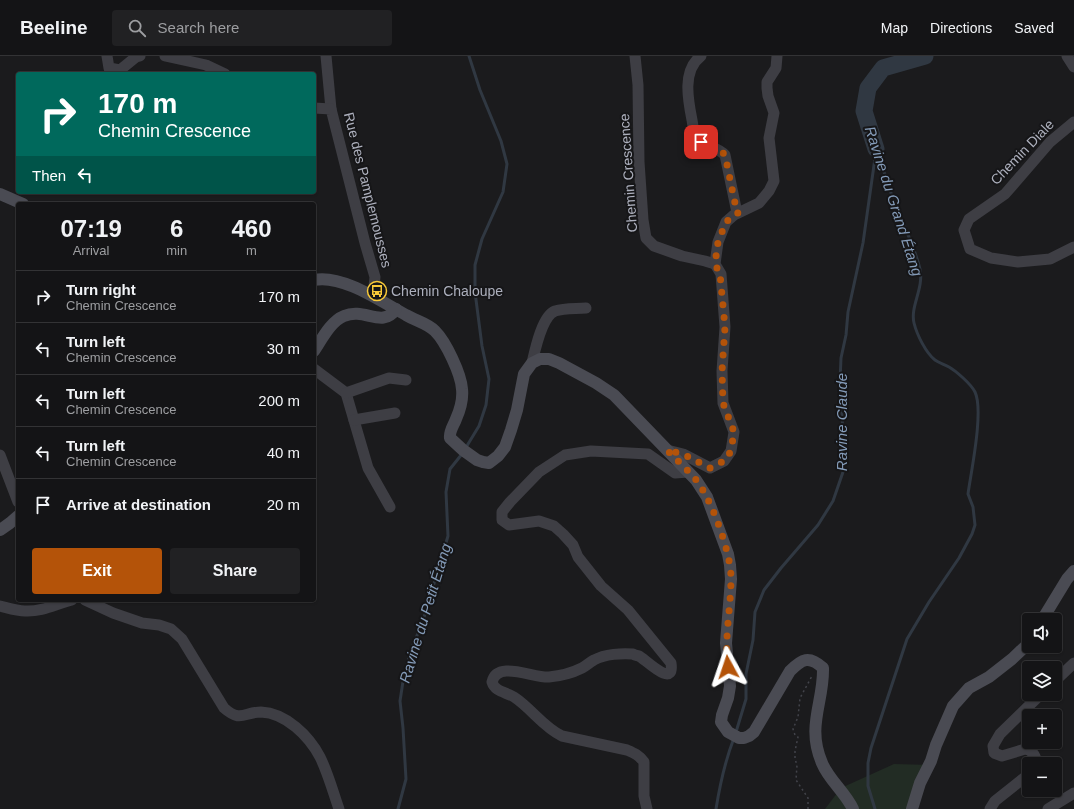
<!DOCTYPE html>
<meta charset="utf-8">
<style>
body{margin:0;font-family:Arial,sans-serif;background:#212123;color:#f1f3f6;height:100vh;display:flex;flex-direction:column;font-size:15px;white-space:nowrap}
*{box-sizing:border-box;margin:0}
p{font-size:13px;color:#9d9ea1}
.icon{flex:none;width:22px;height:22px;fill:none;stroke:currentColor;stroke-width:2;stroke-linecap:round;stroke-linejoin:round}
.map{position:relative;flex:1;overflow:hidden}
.sheet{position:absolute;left:16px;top:146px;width:300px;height:400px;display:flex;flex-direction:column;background:#141416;border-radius:4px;box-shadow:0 1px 3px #0004,0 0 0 1px #333335}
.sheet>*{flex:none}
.guide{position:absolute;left:16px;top:16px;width:300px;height:122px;border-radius:4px;box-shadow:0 1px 3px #0004,0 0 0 1px #333335;background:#00695c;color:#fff;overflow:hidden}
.tools{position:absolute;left:1022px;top:557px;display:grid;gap:8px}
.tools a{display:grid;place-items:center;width:40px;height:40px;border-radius:4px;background:#141416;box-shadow:0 1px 3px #0004,0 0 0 1px #333335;font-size:20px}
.pin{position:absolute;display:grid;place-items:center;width:34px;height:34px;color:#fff;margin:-17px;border-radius:8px;box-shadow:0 2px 6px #0006}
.me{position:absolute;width:44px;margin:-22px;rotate:355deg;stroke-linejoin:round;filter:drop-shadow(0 0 3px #0008)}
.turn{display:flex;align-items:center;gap:14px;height:84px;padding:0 16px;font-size:18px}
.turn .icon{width:52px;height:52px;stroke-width:2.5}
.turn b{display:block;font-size:28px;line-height:34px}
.then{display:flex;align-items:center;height:38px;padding:0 16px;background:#0003;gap:8px;font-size:15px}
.eta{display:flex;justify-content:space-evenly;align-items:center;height:68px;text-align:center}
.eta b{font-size:24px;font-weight:700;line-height:28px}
.action{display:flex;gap:8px;margin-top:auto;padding:8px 16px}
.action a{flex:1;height:46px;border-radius:4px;background:#b45309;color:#fff;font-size:16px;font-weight:700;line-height:46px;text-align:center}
.action a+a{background:#212123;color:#f1f3f6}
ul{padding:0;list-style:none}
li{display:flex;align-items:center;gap:12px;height:52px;padding:0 16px;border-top:1px solid #333335}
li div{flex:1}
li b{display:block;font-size:15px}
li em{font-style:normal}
header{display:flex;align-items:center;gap:24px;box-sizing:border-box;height:56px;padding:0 20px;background:#141416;border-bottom:1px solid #333335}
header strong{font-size:19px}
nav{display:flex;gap:22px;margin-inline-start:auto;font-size:14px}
.search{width:280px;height:36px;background:#212123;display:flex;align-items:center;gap:10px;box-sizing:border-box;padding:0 14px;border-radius:4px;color:#9d9ea1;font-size:15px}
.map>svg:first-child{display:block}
.green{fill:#222c24}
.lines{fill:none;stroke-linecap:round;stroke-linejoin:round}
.stream{stroke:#303842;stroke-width:3}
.river{stroke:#303842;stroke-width:17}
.path{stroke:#42434a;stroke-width:1.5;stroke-dasharray:2 3;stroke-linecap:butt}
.street{stroke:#3e3e44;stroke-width:11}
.secondary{stroke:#4a4b53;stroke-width:12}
.route{stroke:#b45309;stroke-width:7;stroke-dasharray:0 12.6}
.labels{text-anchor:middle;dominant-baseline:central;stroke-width:4;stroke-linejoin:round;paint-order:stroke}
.street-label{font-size:14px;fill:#adb0bd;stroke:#161618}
.poi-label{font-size:14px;fill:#adb0bd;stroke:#161618;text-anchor:start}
.water-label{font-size:15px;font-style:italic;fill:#849bb8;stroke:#161618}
</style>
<header>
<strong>Beeline</strong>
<div class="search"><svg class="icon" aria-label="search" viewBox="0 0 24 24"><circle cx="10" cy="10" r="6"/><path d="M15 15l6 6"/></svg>Search here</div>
<nav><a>Map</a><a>Directions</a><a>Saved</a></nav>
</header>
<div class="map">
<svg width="1074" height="753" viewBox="0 0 1074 753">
<rect width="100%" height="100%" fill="#1b1b1d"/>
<path class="green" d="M894 708 931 709 909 753H825L841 732Z"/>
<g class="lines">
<g class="stream">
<path d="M465 393 479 370 486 349 489 323 482 290 475 236V209L482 183 503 136 507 108 501 85 480 34 469 0"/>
<path d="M736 676 746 643V618L753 584 755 556 764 534 781 512 818 469 833 445 843 416 844 395 840 325 841 302 846 279 848 256 863 187 876 95"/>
<path d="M398 753 406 723 403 672 400 645 404 619 412 591 422 568 448 480 446 436 450 413 462 398"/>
<path d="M716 753C720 728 725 705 734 682"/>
<path d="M875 753 868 730V707L871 692 907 583 929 546 959 502 972 478 975 469 973 451 968 438C971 416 984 355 975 336 971 328 956 315 949 311 944 308 939 307 935 304 926 297 917 279 914 267 910 250 924 233 920 213 914 189 904 171 895 148 888 130 883 111 876 93"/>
</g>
<path class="river" d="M876 93 864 55 868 32 883 12 925 0"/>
<path class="path" d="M808 753V742L796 724 797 709 795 703V695L798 681 795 679 793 673 798 661 800 642 812 620"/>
<g class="street">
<path d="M107 0 109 12 120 14 136 1 140 0"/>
<path d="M165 0 206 9 225 18"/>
<path d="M326 0 331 53"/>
<path d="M635 0 638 29 639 106 643 164 646 182 654 190 682 200 705 205 715 208"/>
<path d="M701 0C682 14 688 44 692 64 693 69 693 77 697 82 703 92 716 89 725 99L736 152 739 156"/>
<path d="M1067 0 1074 11"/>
<path d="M314 52 331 53 365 187 375 221 373 240"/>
<path d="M1074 66 1050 86 1005 138 969 163 964 174 970 193 991 202 1018 206 1050 203 1074 191"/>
<path d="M532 307C535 294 542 260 555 255 565 252 576 253 586 252"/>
<path d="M314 313 346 337 368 412 390 451"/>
<path d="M346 337 389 322 406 324"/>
<path d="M354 364 395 357"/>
<path d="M667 394 683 398 710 412 724 405 731 395 734 376 723 347 722 315 725 271 721 218 715 208 718 186 726 166 734 159 759 147 769 135 774 125 769 82 774 57 768 40 767 32V26L776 12 777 0"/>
<path d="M0 399 18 446"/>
<path d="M85 544 113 557 142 567 159 569 171 573 182 583 224 652C241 667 244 656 261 656 286 657 309 680 320 701 328 717 333 736 339 753"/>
<path d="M0 550C8 552 17 555 25 555 42 556 56 548 72 544"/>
<path d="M1055 625 1074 607"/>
<path d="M1037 708C1036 701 1033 694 1025 693L1002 700 994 697 993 690 1000 678 1041 638"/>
<path d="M647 753 644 740V706C639 699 634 697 627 694L562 680C543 671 531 652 514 641 506 636 495 636 492 626 497 604 533 622 549 621 560 620 572 617 582 612 586 610 590 606 594 604 605 598 622 597 633 598 634 599 639 600 639 600 645 603 675 634 671 607L628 554 601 530 578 501 573 489 563 478 554 470 539 465 509 469 502 464V456L510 446 539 416 565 399 591 395 648 398 675 417 688 416"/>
<path d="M990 753 995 745 1029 718"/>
<path d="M1048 753 1074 737"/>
</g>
<g class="secondary">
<path d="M0 138 23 148"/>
<path d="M314 224C342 218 382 246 406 259 416 265 427 267 435 275 446 286 461 318 462 333 463 342 460 354 456 363 454 369 449 375 450 382L463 394 477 404 483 406 489 407 498 400 505 391 511 374 517 354 524 318 532 307 540 303H549L559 307 596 327 614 339 696 424 707 441 728 498 730 509 731 523 726 587 730 630 728 642 722 659 721 666 728 676 739 682H744L749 680 754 676 790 615C802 603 809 599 823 612 824 646 806 670 822 707 829 724 845 736 853 753"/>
<path d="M314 295C322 283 331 265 344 260 365 251 382 273 396 253"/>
<path d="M0 474 10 467 18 460"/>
<path d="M1042 564 1067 523 1074 515"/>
<path d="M912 753 920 727 931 705 936 689 953 650 969 632 989 621 1012 603 1029 587"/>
</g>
</g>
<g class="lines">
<path class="route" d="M701 86C710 91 718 91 725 99L736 152 739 156 726 166 718 186 715 208 720 218 725 271 722 315 723 347 734 376 731 395 724 405 710 412 683 398 667 394C677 404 688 414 697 425 712 445 731 497 731 522 731 552 724 582 728 611"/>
</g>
<defs>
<symbol id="bus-ring" viewBox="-11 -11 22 22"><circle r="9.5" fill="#161618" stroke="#f8c938" stroke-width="1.5"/><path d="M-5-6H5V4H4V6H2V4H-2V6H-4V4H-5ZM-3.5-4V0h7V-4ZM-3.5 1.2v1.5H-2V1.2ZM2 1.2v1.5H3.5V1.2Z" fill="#f8c938"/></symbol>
</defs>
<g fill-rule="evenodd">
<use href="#bus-ring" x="366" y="224" width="22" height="22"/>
</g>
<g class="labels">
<g class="street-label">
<text transform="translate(1022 96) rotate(-46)">Chemin Diale</text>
<text transform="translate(628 117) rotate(-94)">Chemin Crescence</text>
<text transform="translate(368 134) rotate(76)">Rue des Pamplemousses</text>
</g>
<g class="poi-label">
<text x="391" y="235">Chemin Chaloupe</text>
</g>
<g class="water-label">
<text transform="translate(894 145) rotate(72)">Ravine du Grand Étang</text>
<text transform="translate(841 366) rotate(-90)">Ravine Claude</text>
<text transform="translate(425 557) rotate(-73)">Ravine du Petit Étang</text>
</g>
</g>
</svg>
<div class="tools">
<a><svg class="icon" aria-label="sound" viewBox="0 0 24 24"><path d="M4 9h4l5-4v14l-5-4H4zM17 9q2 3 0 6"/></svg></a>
<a><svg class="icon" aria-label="layers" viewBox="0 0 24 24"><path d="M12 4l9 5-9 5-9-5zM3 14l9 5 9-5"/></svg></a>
<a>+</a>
<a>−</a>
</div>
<div class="pin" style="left:701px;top:86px;background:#d93025"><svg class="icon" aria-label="arrive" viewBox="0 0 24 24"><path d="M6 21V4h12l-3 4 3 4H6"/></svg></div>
<svg class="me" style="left:728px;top:611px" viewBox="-20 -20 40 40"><path d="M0-17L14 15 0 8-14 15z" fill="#b45309" stroke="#fff" stroke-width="4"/></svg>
<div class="guide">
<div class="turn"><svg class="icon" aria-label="right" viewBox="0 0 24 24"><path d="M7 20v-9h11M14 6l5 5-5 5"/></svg><div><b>170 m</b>Chemin Crescence</div></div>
<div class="then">Then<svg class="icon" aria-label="left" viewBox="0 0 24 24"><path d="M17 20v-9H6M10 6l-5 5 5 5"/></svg></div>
</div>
<section class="sheet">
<div class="eta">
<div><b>07:19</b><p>Arrival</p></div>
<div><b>6</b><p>min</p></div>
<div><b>460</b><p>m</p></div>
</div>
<ul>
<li><svg class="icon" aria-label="right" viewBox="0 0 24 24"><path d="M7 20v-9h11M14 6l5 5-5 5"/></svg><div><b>Turn right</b><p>Chemin Crescence</p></div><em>170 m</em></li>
<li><svg class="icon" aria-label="left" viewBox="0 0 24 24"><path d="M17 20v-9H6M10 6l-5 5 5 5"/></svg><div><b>Turn left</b><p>Chemin Crescence</p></div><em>30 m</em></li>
<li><svg class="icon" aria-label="left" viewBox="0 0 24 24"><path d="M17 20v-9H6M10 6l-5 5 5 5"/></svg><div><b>Turn left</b><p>Chemin Crescence</p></div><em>200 m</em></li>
<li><svg class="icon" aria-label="left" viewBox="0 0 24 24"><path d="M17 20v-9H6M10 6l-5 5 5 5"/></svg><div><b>Turn left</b><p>Chemin Crescence</p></div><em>40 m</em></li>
<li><svg class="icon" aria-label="arrive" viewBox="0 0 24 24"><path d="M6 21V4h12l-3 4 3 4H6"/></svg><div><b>Arrive at destination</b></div><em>20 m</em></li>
</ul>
<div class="action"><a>Exit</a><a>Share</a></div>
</section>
</div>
